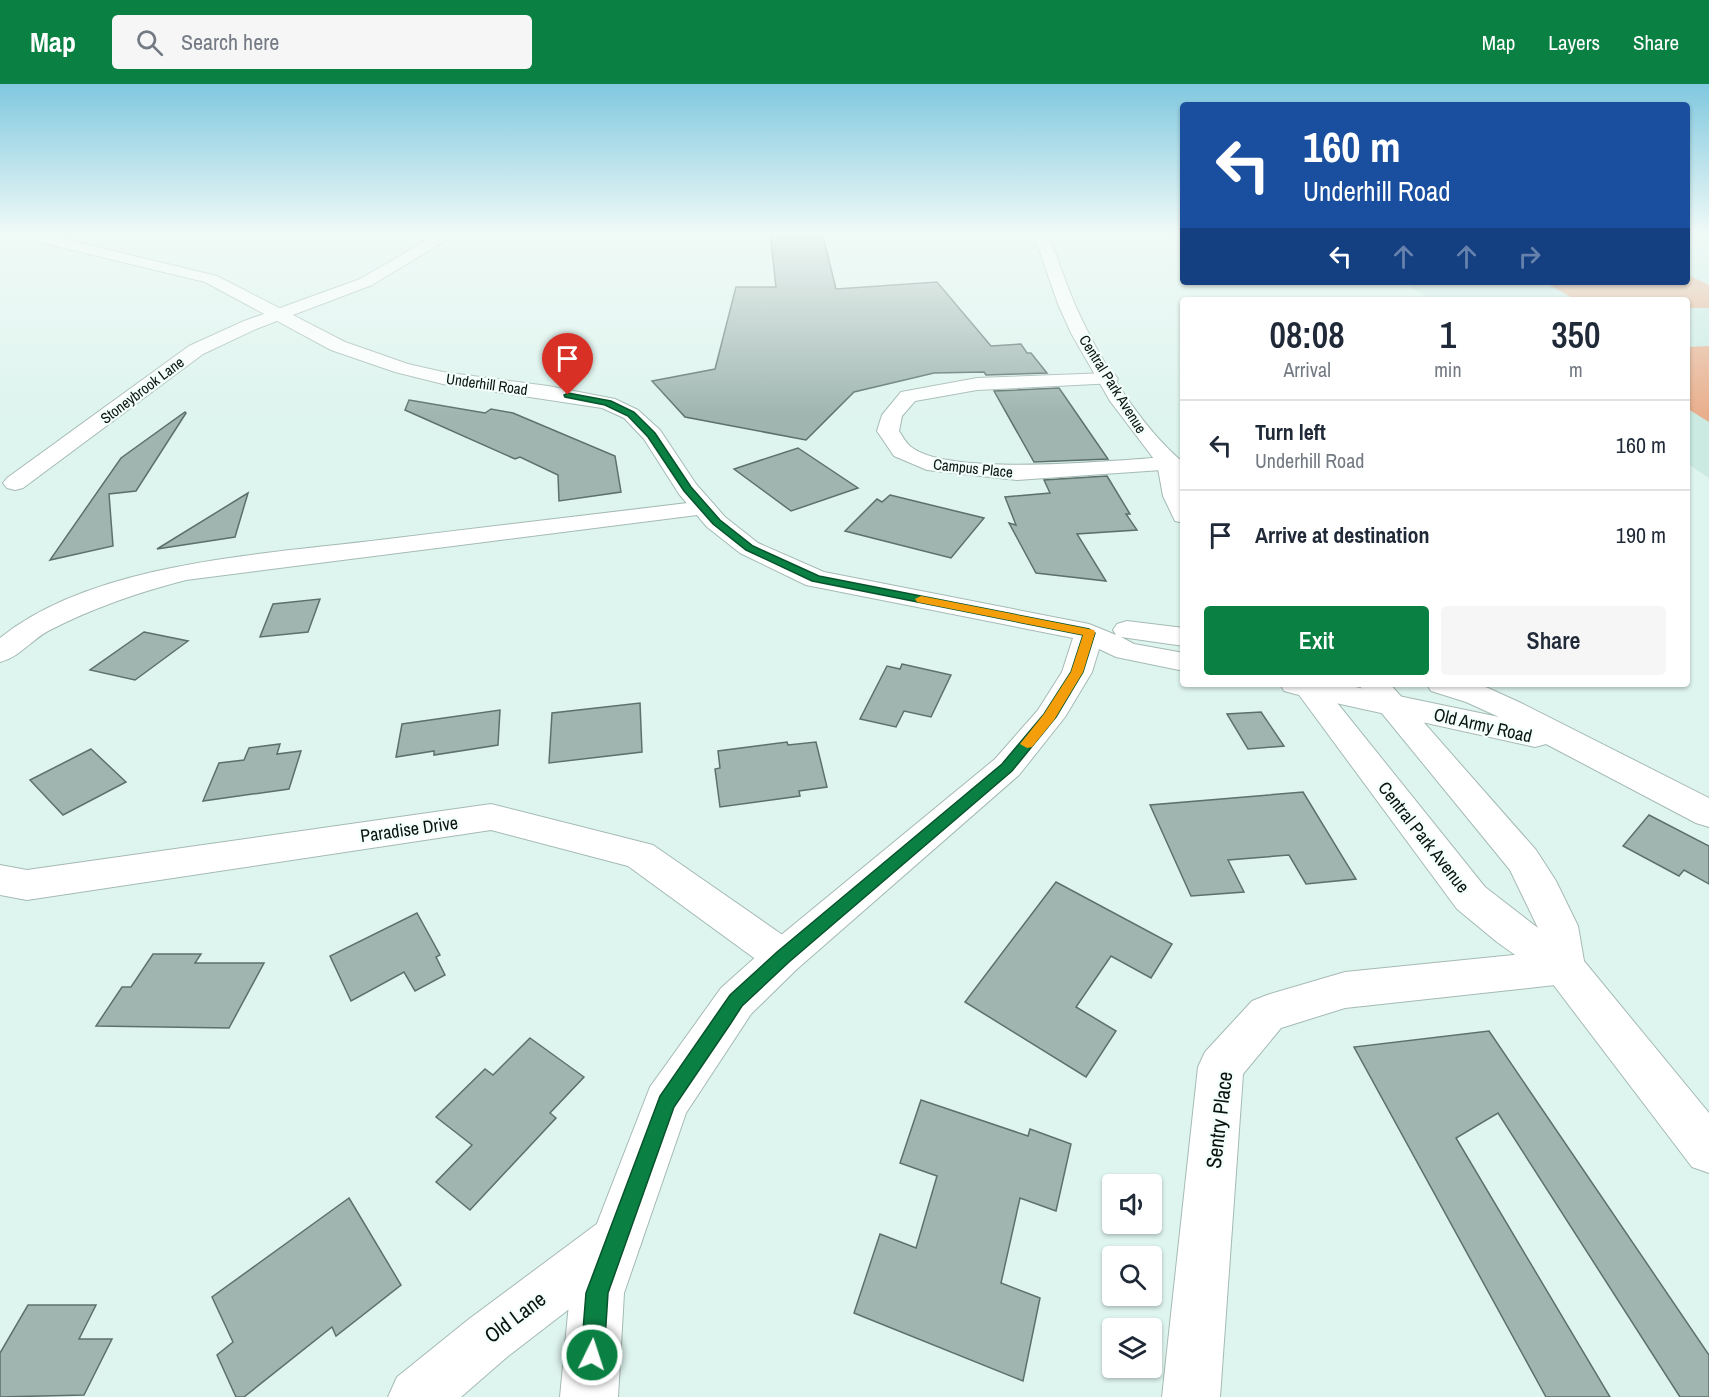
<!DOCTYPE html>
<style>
body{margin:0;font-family:"Archivo Narrow",sans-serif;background:#f6f6f7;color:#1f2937;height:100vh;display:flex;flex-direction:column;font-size:22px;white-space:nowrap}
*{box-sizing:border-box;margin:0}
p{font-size:20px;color:#747a83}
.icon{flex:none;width:33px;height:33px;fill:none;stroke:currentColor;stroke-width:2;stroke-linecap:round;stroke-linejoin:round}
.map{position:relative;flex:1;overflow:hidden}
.drawer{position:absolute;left:1180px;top:213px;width:510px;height:390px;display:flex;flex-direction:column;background:#fff;border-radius:6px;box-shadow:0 2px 4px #0004}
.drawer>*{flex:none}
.guide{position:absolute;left:1180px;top:18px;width:510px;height:183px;border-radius:6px;box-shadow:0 2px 4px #0004;background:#1a4fa0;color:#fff;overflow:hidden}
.tools{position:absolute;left:1102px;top:1090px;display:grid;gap:12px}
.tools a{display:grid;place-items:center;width:60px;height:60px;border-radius:6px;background:#fff;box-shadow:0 2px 4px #0004;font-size:30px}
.pin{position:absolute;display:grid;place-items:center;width:51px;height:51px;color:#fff;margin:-62px -26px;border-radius:50% 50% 50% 0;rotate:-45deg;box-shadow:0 0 6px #0007}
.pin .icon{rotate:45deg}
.me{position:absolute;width:66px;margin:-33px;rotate:4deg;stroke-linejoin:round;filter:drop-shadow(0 0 4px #0008)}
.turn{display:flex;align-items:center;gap:21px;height:126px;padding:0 24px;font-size:27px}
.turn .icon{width:78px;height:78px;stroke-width:2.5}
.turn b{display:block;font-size:42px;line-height:51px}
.lanes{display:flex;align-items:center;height:57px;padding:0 24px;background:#0003;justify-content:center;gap:30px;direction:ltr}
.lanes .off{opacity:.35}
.eta{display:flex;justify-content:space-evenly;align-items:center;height:102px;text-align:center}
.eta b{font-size:36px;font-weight:600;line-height:42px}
.action{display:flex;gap:12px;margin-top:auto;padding:12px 24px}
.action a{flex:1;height:69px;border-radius:6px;background:#0b8043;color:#fff;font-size:24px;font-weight:600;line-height:69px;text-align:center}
.action a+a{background:#f6f6f7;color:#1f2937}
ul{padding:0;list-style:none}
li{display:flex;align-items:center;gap:18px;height:90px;padding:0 24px;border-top:2px solid #e0e1e3}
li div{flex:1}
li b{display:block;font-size:22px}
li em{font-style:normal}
header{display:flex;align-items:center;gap:36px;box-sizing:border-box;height:84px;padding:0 30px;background:#0b8043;color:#fff}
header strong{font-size:28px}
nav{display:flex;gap:33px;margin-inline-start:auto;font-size:21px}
.search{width:420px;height:54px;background:#f6f6f7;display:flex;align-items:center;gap:15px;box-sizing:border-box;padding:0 21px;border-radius:6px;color:#747a83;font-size:22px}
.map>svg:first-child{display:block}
.built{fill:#caeae2}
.green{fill:#e9ae8c}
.building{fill:#a0b5b0;stroke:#5d716c;stroke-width:1.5}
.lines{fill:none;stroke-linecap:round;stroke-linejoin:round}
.minor-casing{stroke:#a5bab4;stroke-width:2}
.tertiary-casing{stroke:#a5bab4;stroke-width:2}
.primary-casing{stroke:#a5bab4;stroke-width:2}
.minor{fill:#fff;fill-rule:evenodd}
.tertiary{fill:#fff;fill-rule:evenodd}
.primary{fill:#fff;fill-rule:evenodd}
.route{fill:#0b8043;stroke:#07532c;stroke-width:1.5}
.slow{fill:#f59e0b}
.labels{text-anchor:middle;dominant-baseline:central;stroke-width:4.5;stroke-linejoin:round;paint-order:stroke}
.far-street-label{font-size:15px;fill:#0c1412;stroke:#f2fffb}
.street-label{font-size:18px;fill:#0c1412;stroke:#f2fffb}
.near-street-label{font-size:21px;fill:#0c1412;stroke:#f2fffb}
</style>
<header>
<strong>Map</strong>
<div class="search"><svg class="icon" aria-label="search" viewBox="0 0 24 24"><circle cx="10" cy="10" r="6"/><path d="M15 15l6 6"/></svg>Search here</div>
<nav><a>Map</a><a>Layers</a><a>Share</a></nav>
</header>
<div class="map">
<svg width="1709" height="1313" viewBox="0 0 1709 1313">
<rect width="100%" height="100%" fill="#def4ee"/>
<path class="built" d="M1688 148H1709V394L1688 380V216H1431L1403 198H1688Z"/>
<g class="green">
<path d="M1688 191 1709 201V224H1688V216H1576L1544 198H1688Z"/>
<path d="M1709 262V338L1688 325V263Z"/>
</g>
<g class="building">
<path d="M770 148H822L836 205 937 198 991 262 1021 260 1027 269H1031L1047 289 986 291 984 288 934 289 854 308 806 356 685 333 652 297 715 285 736 203H776Z"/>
<path d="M1059 304 1108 375 1034 378 994 307Z"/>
<path d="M409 316 485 329 491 325 513 329 615 372 621 408 559 417 558 391 520 373 515 375 405 326Z"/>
<path d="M185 328 186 329 136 407 109 410 113 462 50 476 121 374Z"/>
<path d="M798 364 858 404 791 427 734 385Z"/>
<path d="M1107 392 1130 430H1126L1137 446 1077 450 1106 497 1036 489 1009 439 1016 441 1005 413 1050 409 1044 396Z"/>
<path d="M248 409 235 453 157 465Z"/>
<path d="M890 411 984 434 951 474 845 447 877 415 882 418Z"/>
<path d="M320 515 308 548 260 553 273 520Z"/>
<path d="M144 548 188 557 135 596 90 586Z"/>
<path d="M902 580 951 591 931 633 904 627 896 643 860 635 887 582 900 585Z"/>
<path d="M640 619 642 668 549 679 552 629Z"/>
<path d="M500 626 498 661 434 671V667L396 673 402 640Z"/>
<path d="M1261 628 1284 662 1248 665 1227 630Z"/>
<path d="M787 658 788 661 816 658 827 703 799 707 800 712 720 723 715 685 720 684 718 667Z"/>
<path d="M280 660 277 670 301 667 289 705 203 717 219 679 244 676 249 664Z"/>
<path d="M91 665 126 698 63 731 30 696Z"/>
<path d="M1303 708 1356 795 1306 800 1289 771 1228 776 1244 808 1191 812 1150 721Z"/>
<path d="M1649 731 1709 762V800L1684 786 1679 792 1623 762Z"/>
<path d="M1056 798 1172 860 1151 894 1111 872 1076 923 1116 947 1086 993 965 918Z"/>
<path d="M417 829 440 871 436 873 445 891 415 907 404 888 351 917 330 872Z"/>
<path d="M153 870H201L195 879H264L229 944 96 942 122 903H131Z"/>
<path d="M1489 947 1709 1271V1313H1680L1498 1029 1456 1054 1610 1313H1546L1354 963Z"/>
<path d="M530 954 584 993 550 1029 556 1034 470 1126 436 1098 472 1061 436 1033 485 985 493 991Z"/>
<path d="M921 1016 1028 1052 1030 1045 1071 1060 1056 1127 1020 1114 1001 1199 1040 1214 1023 1297 854 1229 880 1150 916 1164 937 1092 900 1079Z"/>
<path d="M349 1114 401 1201 336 1252 332 1243 244 1313H236L217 1271 233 1258 212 1213Z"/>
<path d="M28 1221H96L79 1255H112L84 1311 0 1313V1269Z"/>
</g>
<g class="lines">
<defs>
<g id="minor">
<path d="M40 148H66L64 151 39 157 34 156 32 153 34 150Z"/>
<path d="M441 148H459L372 201 256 245 203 270 23 404 15 406 7 404 3 399 7 394 189 262 244 237 360 195Z"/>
<path d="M1108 289 1115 291 1118 295 1115 299 977 306 915 317 902 332 899 347C902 351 905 358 910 362 946 394 1117 376 1168 373L1176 375 1179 380 1176 385 1017 396 927 386 894 372 877 347 882 331 901 308 977 294Z"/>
<path d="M704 417 713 419 716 424 713 429 186 496C139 508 93 524 50 546 32 555 20 573 0 578V554C95 477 269 470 388 455 493 442 599 430 704 417Z"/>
<path d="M491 720 653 761 797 861 804 873 797 885 783 890 769 885 628 782 491 746 27 816 0 811V781L27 786Z"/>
<path d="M1564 866 1579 871 1585 883 1579 895 1564 900 1345 924 1281 944 1243 990 1220 1313H1162L1198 983 1205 968 1252 917 1267 911 1345 888Z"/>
<path d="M616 1131 634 1139 642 1157 634 1175 507 1273 461 1313H388L397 1293 469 1235 598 1139Z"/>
</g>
<g id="tertiary">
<path d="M8 148H35L217 192 345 258 408 280 443 288 548 302 615 315 638 326 660 346 696 400 725 433 758 459 824 488 1089 540 1116 551 1113 546 1117 540 1127 537 1184 544V562L1121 553 1134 560 1184 569V587L1116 573 1099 565 1092 588 1065 633 1019 691 797 885 751 930 686 1029 624 1209 618 1313H560L570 1209 650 1003 721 904 769 861 995 675 1038 626 1062 588 1073 554 806 501 740 469 707 443 679 410 644 355 624 334 602 324 443 300 395 288 331 266 205 198 10 151Z"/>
<path d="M1280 600H1341L1499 633 1466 618 1431 607 1427 600H1476L1488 604 1521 619 1709 714V743L1696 739 1546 660 1535 663 1295 610 1284 607Z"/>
</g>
<g id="primary">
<path d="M1033 148H1047C1057 172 1065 197 1075 221 1099 274 1139 342 1184 379V439L1175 437 1163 412 1157 379 1110 317 1071 249 1058 220Z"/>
<path d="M1291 600H1322L1485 803 1538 844 1510 786 1358 600H1390L1536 766 1556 797 1578 842 1584 877 1709 1029V1089L1692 1083 1549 895 1497 858 1457 825Z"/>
</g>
</defs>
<use href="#minor" class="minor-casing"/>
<use href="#tertiary" class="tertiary-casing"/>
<use href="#primary" class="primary-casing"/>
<use href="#minor" class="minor"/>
<use href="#tertiary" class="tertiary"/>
<use href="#primary" class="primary"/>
</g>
<linearGradient id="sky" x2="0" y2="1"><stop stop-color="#80c8df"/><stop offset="0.45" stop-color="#f0faf7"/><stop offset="1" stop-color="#f0faf7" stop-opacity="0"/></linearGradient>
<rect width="1709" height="332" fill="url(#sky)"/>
<path class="route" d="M568 309 611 317 634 328 655 349 691 403 720 436 753 462 819 492 1089 545 1095 549 1083 588 1056 633 1012 687 789 878 742 922 731 939 674 1023 608 1209 604 1271 601 1279 592 1283 584 1279 581 1271 586 1209 660 1012 730 911 777 868 1002 680 1044 630 1071 588 1083 551 812 497 746 466 713 440 684 407 648 353 628 332 605 321 565 313 564 311Z"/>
<path class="slow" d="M921 512 1094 546 1095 549 1083 588 1054 636 1032 663 1027 664 1020 660 1044 630 1071 588 1083 551 917 518 915 515Z"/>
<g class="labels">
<g class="far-street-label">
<text transform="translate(487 300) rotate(8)">Underhill Road</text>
<text transform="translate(1113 300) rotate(58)">Central Park Avenue</text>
<text transform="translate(142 306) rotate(-37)">Stoneybrook Lane</text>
<text transform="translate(973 384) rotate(6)">Campus Place</text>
</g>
<g class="street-label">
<text transform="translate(1483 641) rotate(13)">Old Army Road</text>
<text transform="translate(409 745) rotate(-8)">Paradise Drive</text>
<text transform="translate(1424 753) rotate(52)">Central Park Avenue</text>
</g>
<g class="near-street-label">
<text transform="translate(1219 1036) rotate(-83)">Sentry Place</text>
<text transform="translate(515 1233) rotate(-37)">Old Lane</text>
</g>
</g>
</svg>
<div class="tools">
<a><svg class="icon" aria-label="sound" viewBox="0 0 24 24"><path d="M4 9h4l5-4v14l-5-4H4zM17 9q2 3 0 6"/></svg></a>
<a><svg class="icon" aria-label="search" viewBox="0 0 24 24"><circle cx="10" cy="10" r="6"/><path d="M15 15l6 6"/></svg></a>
<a><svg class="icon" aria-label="layers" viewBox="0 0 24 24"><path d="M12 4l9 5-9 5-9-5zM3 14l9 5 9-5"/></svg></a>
</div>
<div class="pin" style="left:568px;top:311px;background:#d93025"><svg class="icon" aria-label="arrive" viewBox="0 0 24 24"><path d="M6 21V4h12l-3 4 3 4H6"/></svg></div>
<svg class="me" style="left:592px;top:1271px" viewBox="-20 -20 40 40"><circle r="17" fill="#0b8043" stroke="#fff" stroke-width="3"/><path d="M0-11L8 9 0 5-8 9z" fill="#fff"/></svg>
<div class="guide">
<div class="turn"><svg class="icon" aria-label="left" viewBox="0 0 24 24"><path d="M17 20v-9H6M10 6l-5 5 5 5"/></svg><div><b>160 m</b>Underhill Road</div></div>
<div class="lanes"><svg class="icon" aria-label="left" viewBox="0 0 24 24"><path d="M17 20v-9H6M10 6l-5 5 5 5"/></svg><svg class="icon off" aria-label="ahead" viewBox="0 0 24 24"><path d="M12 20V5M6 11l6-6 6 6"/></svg><svg class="icon off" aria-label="ahead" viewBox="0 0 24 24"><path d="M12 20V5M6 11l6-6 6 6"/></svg><svg class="icon off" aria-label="right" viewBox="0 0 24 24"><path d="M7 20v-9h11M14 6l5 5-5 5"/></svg></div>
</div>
<section class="drawer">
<div class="eta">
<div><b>08:08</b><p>Arrival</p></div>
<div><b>1</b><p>min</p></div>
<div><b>350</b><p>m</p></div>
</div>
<ul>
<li><svg class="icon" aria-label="left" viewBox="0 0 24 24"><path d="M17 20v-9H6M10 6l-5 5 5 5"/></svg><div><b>Turn left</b><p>Underhill Road</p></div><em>160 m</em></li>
<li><svg class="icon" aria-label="arrive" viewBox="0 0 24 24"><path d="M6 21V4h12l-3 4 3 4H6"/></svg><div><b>Arrive at destination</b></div><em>190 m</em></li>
</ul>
<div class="action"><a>Exit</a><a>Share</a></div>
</section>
</div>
